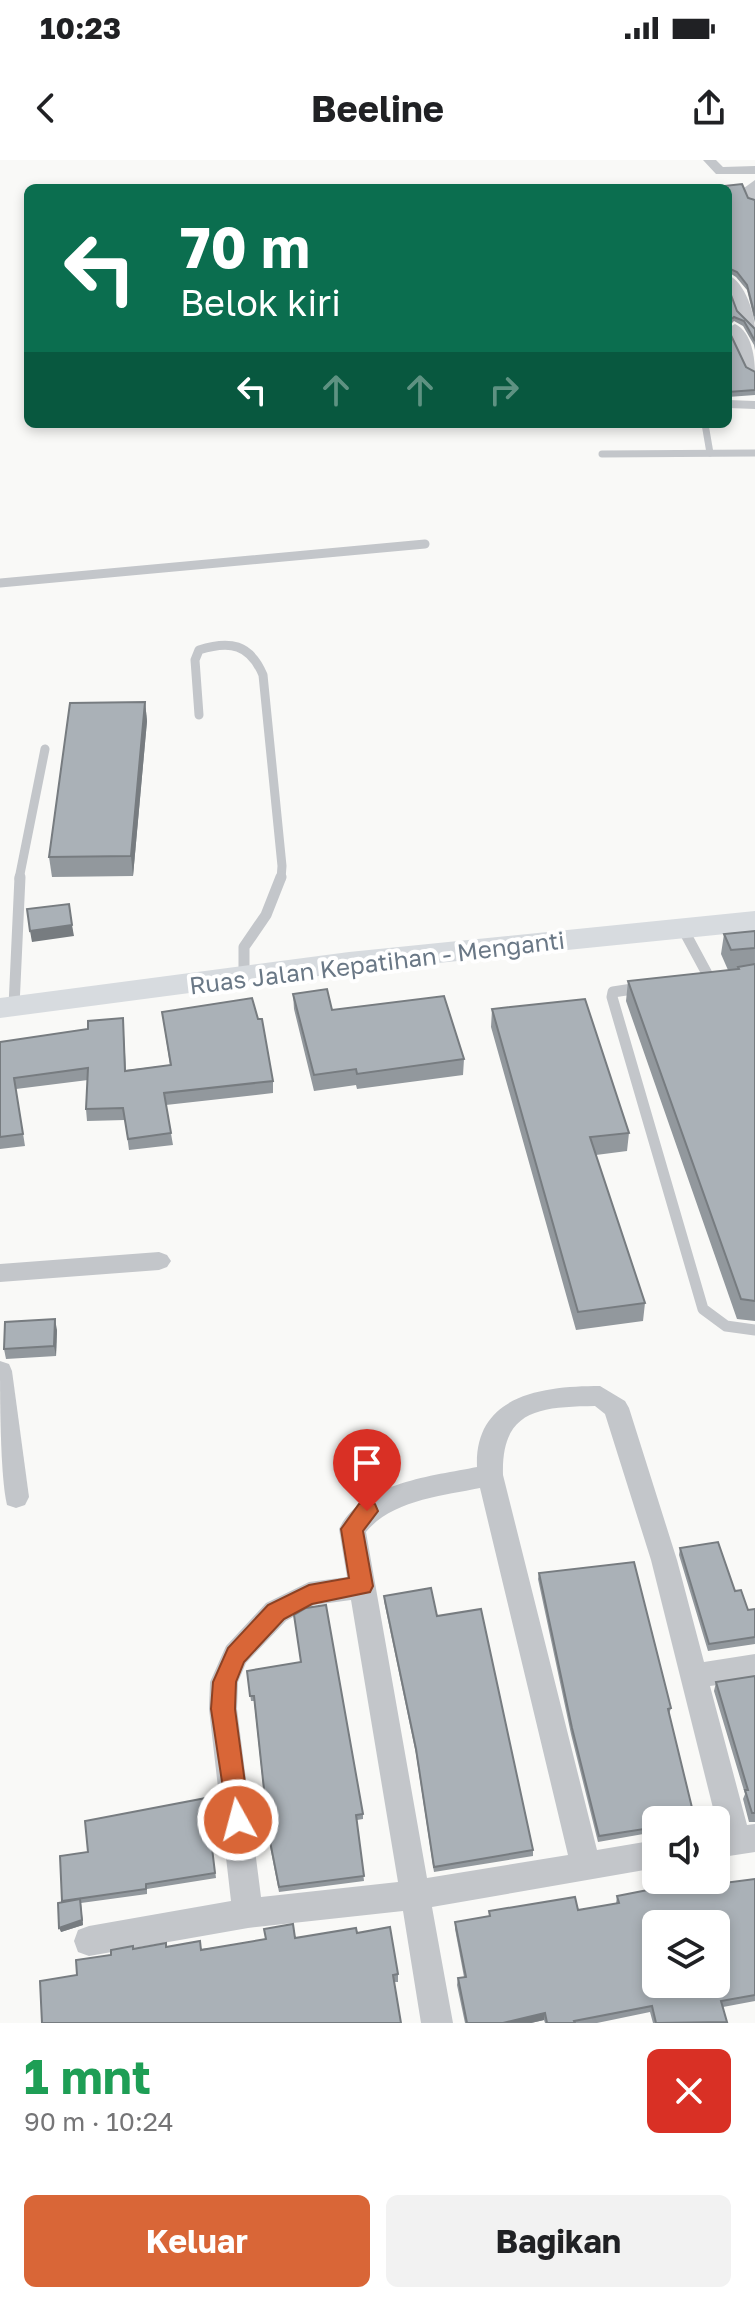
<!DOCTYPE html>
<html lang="id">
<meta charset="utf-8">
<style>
body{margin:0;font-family:"Golos Text",sans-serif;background:#f2f2f2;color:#202124;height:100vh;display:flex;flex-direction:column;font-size:30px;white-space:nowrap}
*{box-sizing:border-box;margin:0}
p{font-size:26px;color:#757577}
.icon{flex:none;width:44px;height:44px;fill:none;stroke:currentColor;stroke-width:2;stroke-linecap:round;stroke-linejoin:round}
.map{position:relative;height:1863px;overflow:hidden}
.details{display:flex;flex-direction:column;background:#fff;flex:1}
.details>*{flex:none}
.top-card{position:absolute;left:24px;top:24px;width:708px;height:244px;border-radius:12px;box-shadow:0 4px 12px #0003;background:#0b6e4f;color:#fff;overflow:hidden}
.fabs{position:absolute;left:642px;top:1646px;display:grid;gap:16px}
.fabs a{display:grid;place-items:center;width:88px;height:88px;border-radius:12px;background:#fff;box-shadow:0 4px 12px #0003;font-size:40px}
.pin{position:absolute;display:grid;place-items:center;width:68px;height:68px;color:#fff;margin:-82px -34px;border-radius:50% 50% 50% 0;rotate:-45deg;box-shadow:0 0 8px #0007}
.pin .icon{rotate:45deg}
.me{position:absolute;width:88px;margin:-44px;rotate:353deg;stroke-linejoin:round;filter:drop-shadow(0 0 6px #0008)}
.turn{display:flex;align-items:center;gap:28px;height:168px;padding:0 24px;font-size:36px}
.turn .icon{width:104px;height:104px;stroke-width:2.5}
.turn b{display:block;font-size:56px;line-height:68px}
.lanes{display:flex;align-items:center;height:76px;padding:0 24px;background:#0003;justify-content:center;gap:40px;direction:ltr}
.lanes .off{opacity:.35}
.round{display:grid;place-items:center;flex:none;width:84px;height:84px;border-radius:12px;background:#f2f2f2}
.summary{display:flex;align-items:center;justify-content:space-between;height:136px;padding:0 24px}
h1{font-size:48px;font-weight:700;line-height:60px;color:#1e9e55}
.cta{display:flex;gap:16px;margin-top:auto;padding:16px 24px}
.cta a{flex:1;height:92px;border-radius:12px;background:#d96637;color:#fff;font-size:32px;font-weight:700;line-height:92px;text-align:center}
.cta a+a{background:#f2f2f2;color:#202124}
.status{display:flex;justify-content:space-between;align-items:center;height:56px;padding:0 40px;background:#fff;direction:ltr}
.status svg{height:22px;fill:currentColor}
header{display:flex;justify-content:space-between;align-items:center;height:104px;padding:0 24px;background:#fff;font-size:36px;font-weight:700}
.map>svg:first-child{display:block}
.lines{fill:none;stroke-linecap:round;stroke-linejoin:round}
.lane-far2{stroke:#c3c6ca;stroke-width:7}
.lane-far1{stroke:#c3c6ca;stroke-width:9}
.lane{stroke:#c3c6ca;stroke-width:11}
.street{fill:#c3c6ca;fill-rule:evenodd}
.secondary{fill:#d7dbdf;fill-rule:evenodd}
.wall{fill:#92989d}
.shaded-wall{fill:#777c80}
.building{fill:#aab1b7;stroke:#777c80;stroke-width:2;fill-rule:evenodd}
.route{fill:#d96637;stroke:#8d4224;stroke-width:2}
.labels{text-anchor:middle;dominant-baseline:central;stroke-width:8;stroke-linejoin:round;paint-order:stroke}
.street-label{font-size:24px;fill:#6a7886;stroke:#fff}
</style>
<div class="status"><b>10:23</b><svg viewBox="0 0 49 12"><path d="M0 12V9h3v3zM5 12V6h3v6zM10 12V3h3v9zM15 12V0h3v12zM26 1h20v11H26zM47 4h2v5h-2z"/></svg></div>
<header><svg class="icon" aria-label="back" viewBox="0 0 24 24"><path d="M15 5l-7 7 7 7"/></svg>Beeline<svg class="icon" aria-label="share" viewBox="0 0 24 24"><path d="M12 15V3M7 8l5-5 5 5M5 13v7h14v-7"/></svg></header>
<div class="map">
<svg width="755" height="1863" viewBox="0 0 755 1863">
<rect width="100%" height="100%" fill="#f9f9f7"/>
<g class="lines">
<g class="lane-far2">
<path d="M705 264 710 293"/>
<path d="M602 294 755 293"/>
</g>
<g class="lane-far1">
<path d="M0 423 425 384"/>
<path d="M199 555 195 500 199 490C230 480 250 484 263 515L282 706 281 719"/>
<path d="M19 719 45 589"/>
</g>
<g class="lane">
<path d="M683 769 711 821H715"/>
<path d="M244 817V787L266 755 281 717"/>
<path d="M639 828 613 832 612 837 703 1149 726 1166 755 1170"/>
<path d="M14 846 20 717"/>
</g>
<g class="street">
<path d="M703 0H716L723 7 755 6V14H716Z"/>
<path d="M755 20V42L750 41 744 28Z"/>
<path d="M728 115C745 122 755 154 755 171 738 164 728 132 728 115Z"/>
<path d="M735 164C752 172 755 198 755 215L748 211 728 168Z"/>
<path d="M728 240 755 241V249L728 248Z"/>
<path d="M159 1092 167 1095 171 1101 167 1107 159 1110 0 1122V1104Z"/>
<path d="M0 1201 9 1204 12 1211 29 1337 25 1345 16 1348 7 1345C0 1316 0 1236 0 1201Z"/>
<path d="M600 1226 625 1241 629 1248 677 1400 704 1502 755 1494V1520L710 1526 747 1665 755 1664V1692L716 1698V1660L651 1400 605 1254 595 1246C540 1247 501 1249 503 1315L597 1690 656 1680V1708L432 1747 453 1863H421L403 1751 248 1768 89 1796 78 1792 74 1781 78 1770 89 1766 231 1741 209 1549 210 1522 226 1486 266 1443 309 1422 347 1417 339 1369C361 1323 432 1316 477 1307 474 1234 544 1226 600 1226ZM480 1328 568 1695 427 1718 366 1372C392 1340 442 1336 480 1328ZM351 1440 398 1722 261 1737 237 1549 238 1522 246 1503 286 1461 314 1445Z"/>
</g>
<path class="secondary" d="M755 751V771L349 812 0 858V838L349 792Z"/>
</g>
<g class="wall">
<path d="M728 28 755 40V163L747 130 736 117 728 112Z"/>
<path d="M737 151 755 169V190L754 185 743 166 734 161 728 167Z"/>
<path d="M728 169 746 207 755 212V235L728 237Z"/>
<path d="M145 542 147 561 133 716 52 717 49 697Z"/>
<path d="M755 771V1161L737 1159 626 841 628 821 728 810 721 794 724 774Z"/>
<path d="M293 834 464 899 463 915 357 929 356 925 314 931 294 849Z"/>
<path d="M492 849 629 973 627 991 596 995 645 1143 643 1161 576 1170 491 867Z"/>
<path d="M162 852 273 921V933L166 945 173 985 129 990 125 960 87 961 86 949 88 920 16 929 25 986 0 989V882L88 869 123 858 126 910 170 905Z"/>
<path d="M57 1170 56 1196 6 1199 4 1189Z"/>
<path d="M680 1388 735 1431 748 1450 755 1449V1484L708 1491 679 1395Z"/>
<path d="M539 1413 671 1548 669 1554 656 1660V1679L650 1678 649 1673 598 1682 571 1574 538 1419Z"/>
<path d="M384 1436 437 1456 533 1690V1696L434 1712 416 1594 384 1441Z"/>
<path d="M247 1511 363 1654V1659L357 1660 364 1721 279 1732 269 1681 254 1541H251Z"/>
<path d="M755 1516V1662H749L743 1639 745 1634 714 1531 716 1522Z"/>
<path d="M206 1638 216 1718 147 1729V1734L81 1743 83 1765 61 1772 62 1742 88 1692Z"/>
<path d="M755 1719V1841L723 1847 727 1863H653L650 1852 597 1863H545L544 1860 531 1863H465L457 1825 458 1818 464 1817 455 1769V1762L489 1756V1751L578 1750 616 1744 617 1736Z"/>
<path d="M357 1773 398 1814V1822L77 1815 111 1795 133 1789 166 1787 201 1789 295 1778Z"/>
</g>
<g class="shaded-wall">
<path d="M145 542 147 561 133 716 131 696Z"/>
<path d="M72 765 74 776 32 782 30 771Z"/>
<path d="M55 1159 57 1170 56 1196 54 1186Z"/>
<path d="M80 1739 83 1765 61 1772 59 1768Z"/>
<path d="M545 1853 544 1860 531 1863H503Z"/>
</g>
<g class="building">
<path d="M742 24 748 38 755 40V156L747 125 737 112 728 108V28H706Z"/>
<path d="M728 127 737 151 755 169V181L744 161 734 157 728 162Z"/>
<path d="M728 169 746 207 755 212V230L728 232Z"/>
<path d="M145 542 131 696 49 697 70 543Z"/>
<path d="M69 744 72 765 30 771 27 749Z"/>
<path d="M755 771V788L731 790 724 774Z"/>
<path d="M755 804V1141L741 1139 628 821 739 809 738 807Z"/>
<path d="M327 829 332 850 444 836 464 899 357 914 356 909 314 915 293 834Z"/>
<path d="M252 838 258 859H262L273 921 164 933 171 973 128 979 123 948 86 949 88 908 14 918 23 974 0 977V882L88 869V861L123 858 125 911 171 905 162 852Z"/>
<path d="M585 839 629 973 590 977 645 1143 578 1152 492 849Z"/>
<path d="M55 1159 54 1186 4 1189 5 1162Z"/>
<path d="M718 1382 735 1431 741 1430 748 1450 755 1449V1477L709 1484 680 1388Z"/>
<path d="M634 1402 671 1548 668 1549 695 1660H656V1673L652 1672 650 1668 599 1676 572 1568 539 1413Z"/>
<path d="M431 1428 437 1456 481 1449 533 1690 434 1707 416 1589 384 1436Z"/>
<path d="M326 1445 363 1654 356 1655 364 1716 279 1727 269 1676 254 1536H250L247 1511 301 1502 294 1455 306 1448Z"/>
<path d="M755 1516V1653H752L745 1630H748L716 1522Z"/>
<path d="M206 1638 215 1713 146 1724V1729L62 1741 60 1696 88 1692 85 1661Z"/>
<path d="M755 1719V1835L721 1841 727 1862 656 1863 652 1846 574 1861 575 1863H547L545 1853 503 1863H467L458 1818 466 1817 455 1762 490 1756 489 1751 575 1737 578 1750 619 1743 617 1736 699 1720 701 1726ZM656 1764H716V1824H656Z"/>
<path d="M80 1739 82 1760 59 1768 58 1743Z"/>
<path d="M293 1764 295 1778 356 1768 357 1773 390 1767 398 1814 393 1815 401 1863H42L40 1821 77 1815 76 1800 111 1795V1790L133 1786V1789L166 1783V1787L200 1781 201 1790 266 1779 264 1769Z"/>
</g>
<path class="route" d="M367 1342 375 1344 378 1351 363 1371 373 1426 370 1432 312 1444 284 1459 244 1502 236 1522 235 1549 250 1660 246 1668 238 1672 229 1668 211 1549 213 1522 228 1488 268 1445 309 1425 349 1418 341 1369 359 1344Z"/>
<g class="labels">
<g class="street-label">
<text transform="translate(377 802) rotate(-7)">Ruas Jalan Kepatihan - Menganti</text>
</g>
</g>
</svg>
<div class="fabs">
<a><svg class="icon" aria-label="sound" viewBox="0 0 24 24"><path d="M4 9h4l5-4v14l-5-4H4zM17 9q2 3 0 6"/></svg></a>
<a><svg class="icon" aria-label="layers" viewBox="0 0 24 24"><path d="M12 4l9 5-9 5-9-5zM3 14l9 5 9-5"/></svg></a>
</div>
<div class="pin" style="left:367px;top:1351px;background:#d93025"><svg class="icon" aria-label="arrive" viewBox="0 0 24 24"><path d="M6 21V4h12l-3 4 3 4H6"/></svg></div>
<svg class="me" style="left:238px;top:1660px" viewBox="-20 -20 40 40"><circle r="17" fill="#d96637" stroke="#fff" stroke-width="3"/><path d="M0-11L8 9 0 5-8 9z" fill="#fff"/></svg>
<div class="top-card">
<div class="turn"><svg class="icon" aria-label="left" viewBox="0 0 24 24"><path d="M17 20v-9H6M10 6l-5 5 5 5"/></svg><div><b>70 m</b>Belok kiri</div></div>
<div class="lanes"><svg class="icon" aria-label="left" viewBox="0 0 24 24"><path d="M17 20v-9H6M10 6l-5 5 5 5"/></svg><svg class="icon off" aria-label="ahead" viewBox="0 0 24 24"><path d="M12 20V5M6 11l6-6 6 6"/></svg><svg class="icon off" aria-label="ahead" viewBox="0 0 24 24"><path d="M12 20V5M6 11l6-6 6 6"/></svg><svg class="icon off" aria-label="right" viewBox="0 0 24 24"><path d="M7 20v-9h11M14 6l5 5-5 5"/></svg></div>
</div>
</div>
<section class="details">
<div class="summary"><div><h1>1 mnt</h1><p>90 m · 10:24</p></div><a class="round" style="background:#d93025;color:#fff"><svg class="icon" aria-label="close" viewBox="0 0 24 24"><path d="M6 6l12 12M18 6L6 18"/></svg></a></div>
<div class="cta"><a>Keluar</a><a>Bagikan</a></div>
</section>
